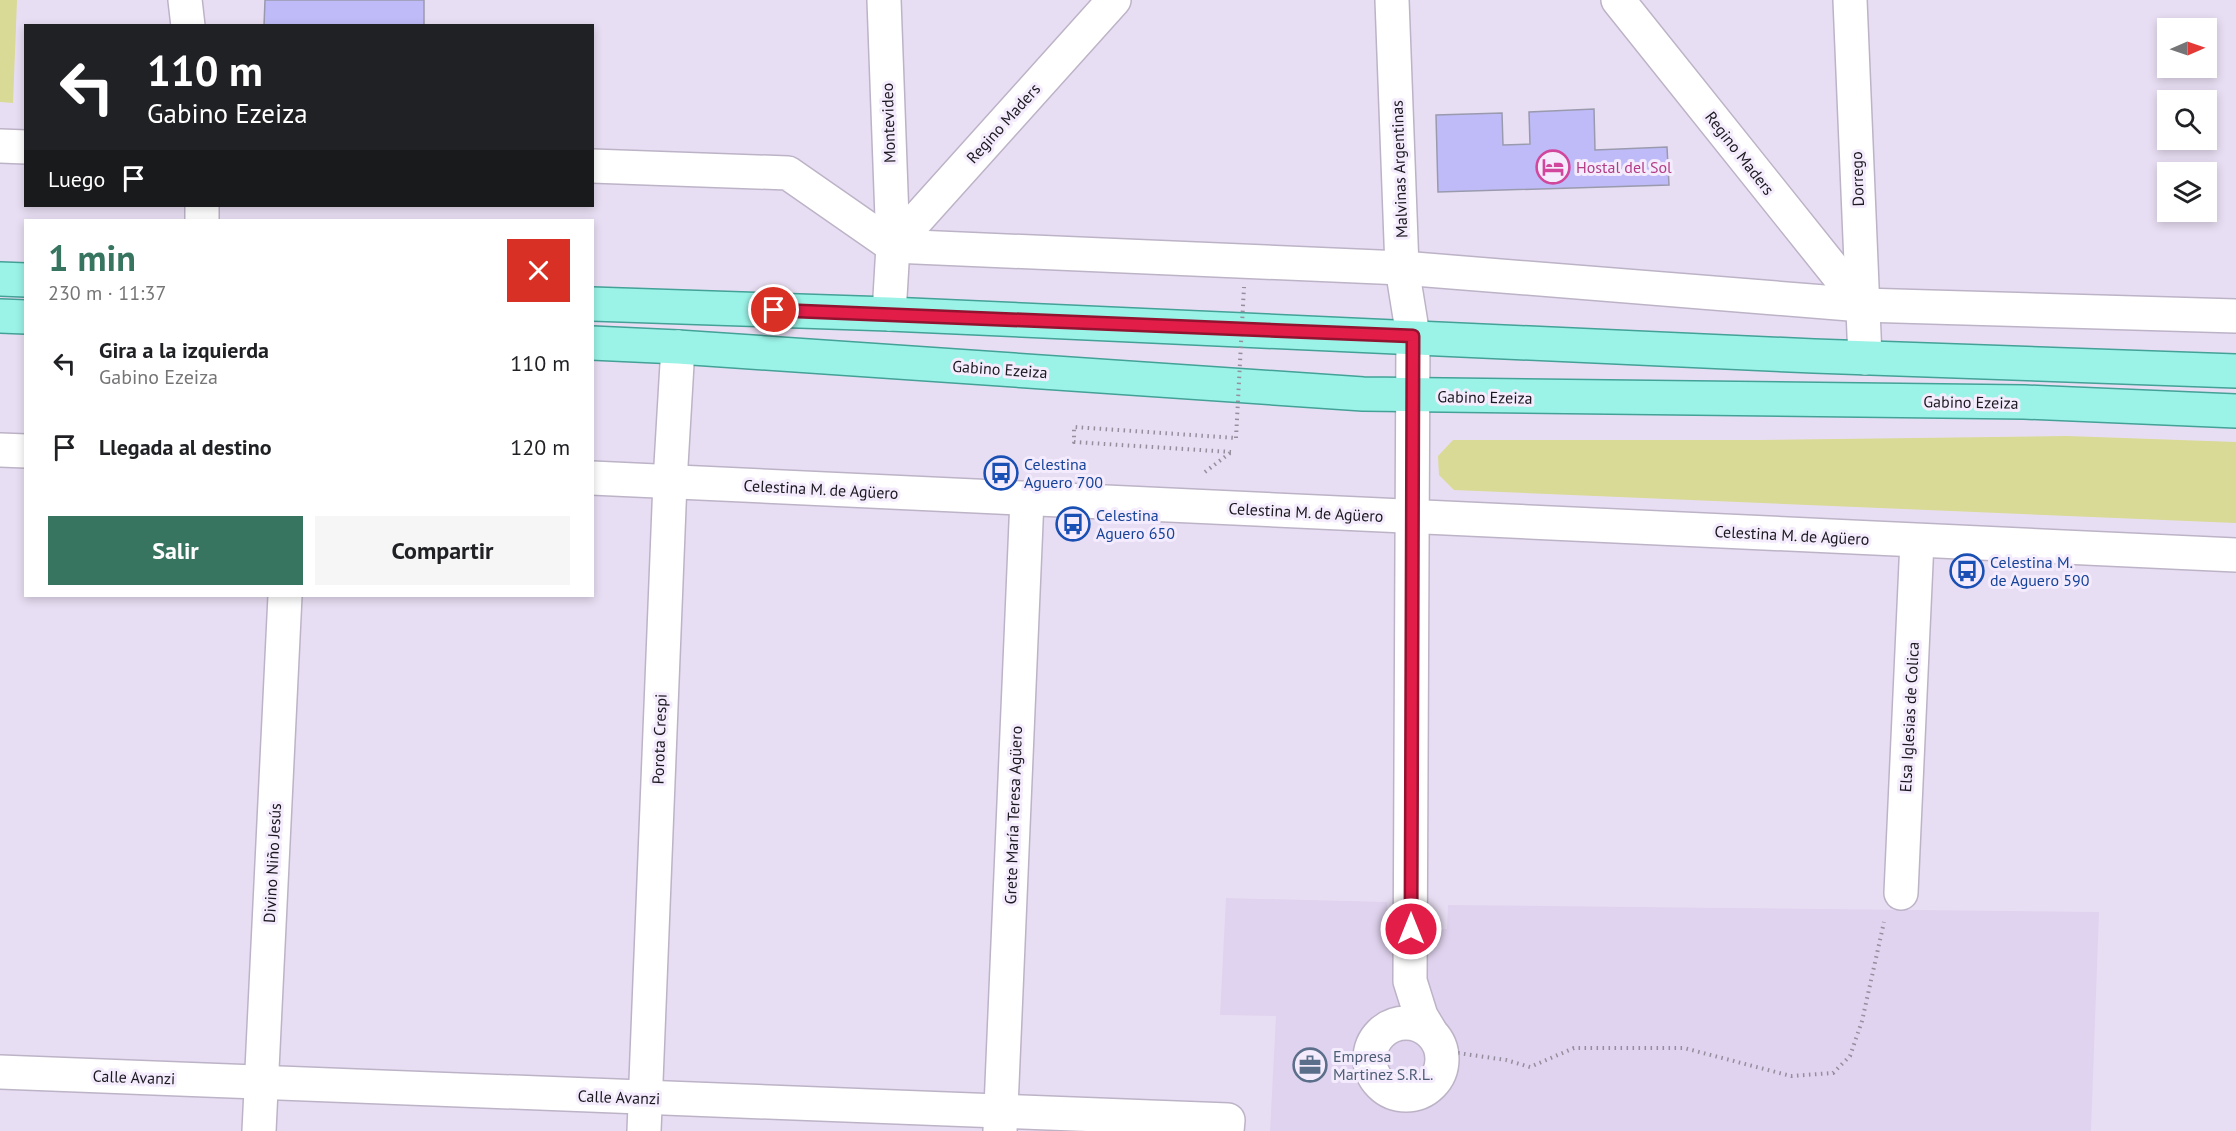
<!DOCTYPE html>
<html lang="es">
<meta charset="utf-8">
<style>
body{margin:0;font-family:"PT Sans",sans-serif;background:#f6f6f6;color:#202124;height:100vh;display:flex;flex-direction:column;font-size:22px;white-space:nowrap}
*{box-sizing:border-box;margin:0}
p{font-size:20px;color:#757577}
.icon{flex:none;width:33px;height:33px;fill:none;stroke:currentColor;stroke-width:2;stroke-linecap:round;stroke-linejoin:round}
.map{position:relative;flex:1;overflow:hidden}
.panel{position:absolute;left:24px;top:219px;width:570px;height:378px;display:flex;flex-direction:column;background:#fff;border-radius:0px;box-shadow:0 3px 9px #0003}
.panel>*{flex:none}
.banner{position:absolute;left:24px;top:24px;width:570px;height:183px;border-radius:0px;box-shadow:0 3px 9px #0003;background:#202124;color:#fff;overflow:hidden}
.needle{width:39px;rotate:88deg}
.controls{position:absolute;left:2157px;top:18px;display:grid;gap:12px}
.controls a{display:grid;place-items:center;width:60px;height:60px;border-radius:0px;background:#fff;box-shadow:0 3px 9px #0003;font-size:30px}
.pin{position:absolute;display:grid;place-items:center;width:51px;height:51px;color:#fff;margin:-26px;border:3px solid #fff;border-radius:50%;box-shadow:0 2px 6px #0007}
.me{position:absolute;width:66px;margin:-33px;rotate:0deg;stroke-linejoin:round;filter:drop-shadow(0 0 4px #0008)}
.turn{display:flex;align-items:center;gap:21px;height:126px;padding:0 24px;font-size:27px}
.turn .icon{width:78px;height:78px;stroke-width:2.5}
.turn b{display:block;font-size:42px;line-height:51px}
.then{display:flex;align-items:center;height:57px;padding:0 24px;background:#0003;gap:12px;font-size:22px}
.round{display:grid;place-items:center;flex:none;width:63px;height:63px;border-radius:0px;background:#f6f6f6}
.head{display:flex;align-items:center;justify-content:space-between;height:102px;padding:0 24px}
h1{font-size:36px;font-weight:600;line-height:45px;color:#377561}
.cta{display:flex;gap:12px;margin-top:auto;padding:12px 24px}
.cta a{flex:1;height:69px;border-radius:0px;background:#377561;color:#fff;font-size:24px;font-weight:600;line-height:69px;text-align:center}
.cta a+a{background:#f6f6f6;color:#202124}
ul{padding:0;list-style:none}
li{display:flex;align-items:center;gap:18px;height:84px;padding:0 24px}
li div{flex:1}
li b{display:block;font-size:22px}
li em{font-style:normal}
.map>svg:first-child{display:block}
.built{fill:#e0d3ef}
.green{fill:#d8da95}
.building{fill:#bfbbf8;stroke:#9a9aae;stroke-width:1.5}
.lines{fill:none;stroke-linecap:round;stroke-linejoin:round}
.minor-casing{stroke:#bdb3c7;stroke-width:36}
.major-casing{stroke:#43a197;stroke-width:36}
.path{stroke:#958e9d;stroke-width:4;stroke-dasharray:1.5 4.5;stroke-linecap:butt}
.minor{stroke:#fff;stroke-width:33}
.major{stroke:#9bf3e7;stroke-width:33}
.path-bridge{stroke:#958e9d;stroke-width:4;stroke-dasharray:1.5 4.5;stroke-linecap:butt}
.route-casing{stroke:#92132f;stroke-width:15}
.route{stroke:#e11d48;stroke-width:10}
.labels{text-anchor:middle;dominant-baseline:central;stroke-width:6;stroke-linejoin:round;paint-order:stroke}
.street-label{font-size:16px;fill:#1b181f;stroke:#f4ecfd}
.hotel-label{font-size:16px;fill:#b23c85;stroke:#f4ecfd;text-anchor:start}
.transit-label{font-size:16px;fill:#164399;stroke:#f4ecfd;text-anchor:start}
.service-label{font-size:16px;fill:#4e5e75;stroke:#f4ecfd;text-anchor:start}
</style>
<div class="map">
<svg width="2236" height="1131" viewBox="0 0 2236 1131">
<rect width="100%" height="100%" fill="#e8def3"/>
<path class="built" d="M1226 898 1387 902 1388 929H1447L1448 905 2099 912 2091 1131H1270L1276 1016 1220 1015Z"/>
<g class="green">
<path d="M0 0H17L13 103 0 102Z"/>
<path d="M2067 436 2236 442V523L1454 490 1439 475 1438 456 1453 440H1759Z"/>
</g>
<g class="building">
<path d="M265 0H424V26H264Z"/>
<path d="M1594 109 1595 150 1667 147 1669 185 1438 192 1436 115 1502 113 1503 145 1530 144 1529 112Z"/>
</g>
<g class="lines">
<defs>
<g id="minor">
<path d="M185 0 188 26"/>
<path d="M884 0 893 246 889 314"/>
<path d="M1392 0 1402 268 1413 336 1410 981 1421 1016 1430 1031"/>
<path d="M1618 0 1862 305"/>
<path d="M1850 0 1865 358"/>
<path d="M0 146 26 147"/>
<path d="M592 166 788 173 893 246 1402 268 1862 305 2236 316"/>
<path d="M202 220V206"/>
<path d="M893 246 1114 0"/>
<path d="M0 450 26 451"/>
<path d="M592 478 2236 555"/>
<path d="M1901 893 1917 541"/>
<circle cx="1406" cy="1059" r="36"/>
<path d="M0 1072 1228 1120 1227 1131"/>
<path d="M259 1131 285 596"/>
<path d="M644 1131 670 482 678 347"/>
<path d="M1000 1131 1027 499"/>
</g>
<g id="major">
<path d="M0 279 26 280"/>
<path d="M592 304 889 314 1814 356 2236 371"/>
<path d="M0 316 26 317"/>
<path d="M592 343 678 347 1363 394 2024 402 2236 411"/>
</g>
</defs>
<use href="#minor" class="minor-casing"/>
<use href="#major" class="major-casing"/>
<g class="path">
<path d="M1231 452 1074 442V427L1236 438"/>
<path d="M1205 472 1230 453"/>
<path d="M1458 1053 1506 1060 1530 1067 1574 1048H1684L1791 1076 1833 1073 1850 1056 1862 1021 1884 922"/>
</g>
<use href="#minor" class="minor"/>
<use href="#major" class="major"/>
<path class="path-bridge" d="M1236 438 1244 287"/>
</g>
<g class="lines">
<defs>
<path id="route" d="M774 310 1413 336 1411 929"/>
</defs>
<use href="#route" class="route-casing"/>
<use href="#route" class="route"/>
</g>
<defs>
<symbol id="hotel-ring" viewBox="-11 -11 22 22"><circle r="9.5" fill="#f4ecfd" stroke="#d1479c" stroke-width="1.5"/><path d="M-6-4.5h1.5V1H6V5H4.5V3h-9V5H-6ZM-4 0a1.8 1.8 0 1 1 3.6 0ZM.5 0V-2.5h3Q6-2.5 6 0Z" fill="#d1479c"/></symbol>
<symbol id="bus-ring" viewBox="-11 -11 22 22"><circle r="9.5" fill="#f4ecfd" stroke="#1a4fb4" stroke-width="1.5"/><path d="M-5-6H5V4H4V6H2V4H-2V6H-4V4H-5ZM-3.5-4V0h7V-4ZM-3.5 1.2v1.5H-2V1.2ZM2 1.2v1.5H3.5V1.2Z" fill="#1a4fb4"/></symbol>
<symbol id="office-ring" viewBox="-11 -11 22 22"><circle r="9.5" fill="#f4ecfd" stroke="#5c6f8a" stroke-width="1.5"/><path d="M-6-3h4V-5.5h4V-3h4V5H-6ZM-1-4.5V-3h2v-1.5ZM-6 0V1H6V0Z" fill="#5c6f8a"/></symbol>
</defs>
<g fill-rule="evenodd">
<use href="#hotel-ring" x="1534" y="148" width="38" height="38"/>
<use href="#bus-ring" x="982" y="454" width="38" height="38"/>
<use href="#bus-ring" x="1054" y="505" width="38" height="38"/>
<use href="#bus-ring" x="1948" y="552" width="38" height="38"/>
<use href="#office-ring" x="1291" y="1046" width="38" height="38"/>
</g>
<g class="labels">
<g class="street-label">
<text transform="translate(888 123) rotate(-92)">Montevideo</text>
<text transform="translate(1003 123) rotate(-48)">Regino Maders</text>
<text transform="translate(1740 153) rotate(52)">Regino Maders</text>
<text transform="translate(1399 169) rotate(-92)">Malvinas Argentinas</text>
<text transform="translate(1857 179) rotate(-92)">Dorrego</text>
<text transform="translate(1000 369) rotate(4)">Gabino Ezeiza</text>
<text transform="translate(1485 397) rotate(1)">Gabino Ezeiza</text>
<text transform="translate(1971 402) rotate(1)">Gabino Ezeiza</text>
<text transform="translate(821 489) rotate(3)">Celestina M. de Agüero</text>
<text transform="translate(1306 512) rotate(3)">Celestina M. de Agüero</text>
<text transform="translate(1792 535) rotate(3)">Celestina M. de Agüero</text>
<text transform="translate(1909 717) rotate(-87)">Elsa Iglesias de Colica</text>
<text transform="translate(659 739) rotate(-88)">Porota Crespi</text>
<text transform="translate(1013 815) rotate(-88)">Grete María Teresa Agüero</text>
<text transform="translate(272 863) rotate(-87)">Divino Niño Jesús</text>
<text transform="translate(134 1077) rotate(2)">Calle Avanzi</text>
<text transform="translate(619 1097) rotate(2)">Calle Avanzi</text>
</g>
<g class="hotel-label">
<text x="1576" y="167">Hostal del Sol</text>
</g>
<g class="transit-label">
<text x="1024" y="464">Celestina<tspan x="1024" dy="18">Aguero 700</tspan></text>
<text x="1096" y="515">Celestina<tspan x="1096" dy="18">Aguero 650</tspan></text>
<text x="1990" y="562">Celestina M.<tspan x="1990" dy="18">de Aguero 590</tspan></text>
</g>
<g class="service-label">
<text x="1333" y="1056">Empresa<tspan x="1333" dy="18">Martinez S.R.L.</tspan></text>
</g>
</g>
</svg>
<div class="controls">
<a><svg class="needle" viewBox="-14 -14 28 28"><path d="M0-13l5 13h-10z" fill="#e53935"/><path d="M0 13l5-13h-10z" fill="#757577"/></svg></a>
<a><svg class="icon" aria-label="search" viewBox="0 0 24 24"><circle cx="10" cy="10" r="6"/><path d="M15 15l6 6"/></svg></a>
<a><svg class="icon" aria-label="layers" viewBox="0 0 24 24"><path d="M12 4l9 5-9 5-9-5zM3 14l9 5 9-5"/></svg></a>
</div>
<div class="pin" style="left:774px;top:310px;background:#d93025"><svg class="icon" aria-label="arrive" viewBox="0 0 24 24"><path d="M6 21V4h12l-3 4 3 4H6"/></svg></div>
<svg class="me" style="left:1411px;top:929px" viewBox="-20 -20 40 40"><circle r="17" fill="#e11d48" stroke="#fff" stroke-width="3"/><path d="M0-11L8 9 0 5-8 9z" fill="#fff"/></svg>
<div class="banner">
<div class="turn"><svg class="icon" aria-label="left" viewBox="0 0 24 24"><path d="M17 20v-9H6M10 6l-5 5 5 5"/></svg><div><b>110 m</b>Gabino Ezeiza</div></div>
<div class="then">Luego<svg class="icon" aria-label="arrive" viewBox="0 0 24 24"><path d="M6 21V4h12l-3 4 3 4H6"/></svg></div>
</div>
<section class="panel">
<div class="head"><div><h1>1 min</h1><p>230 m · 11:37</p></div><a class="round" style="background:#d93025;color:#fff"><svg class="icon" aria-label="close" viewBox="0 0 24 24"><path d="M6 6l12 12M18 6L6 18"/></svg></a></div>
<ul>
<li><svg class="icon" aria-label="left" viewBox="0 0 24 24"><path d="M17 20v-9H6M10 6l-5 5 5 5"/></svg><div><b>Gira a la izquierda</b><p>Gabino Ezeiza</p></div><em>110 m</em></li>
<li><svg class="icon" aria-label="arrive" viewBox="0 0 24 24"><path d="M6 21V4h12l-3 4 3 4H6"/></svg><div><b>Llegada al destino</b></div><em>120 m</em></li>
</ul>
<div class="cta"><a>Salir</a><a>Compartir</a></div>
</section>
</div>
